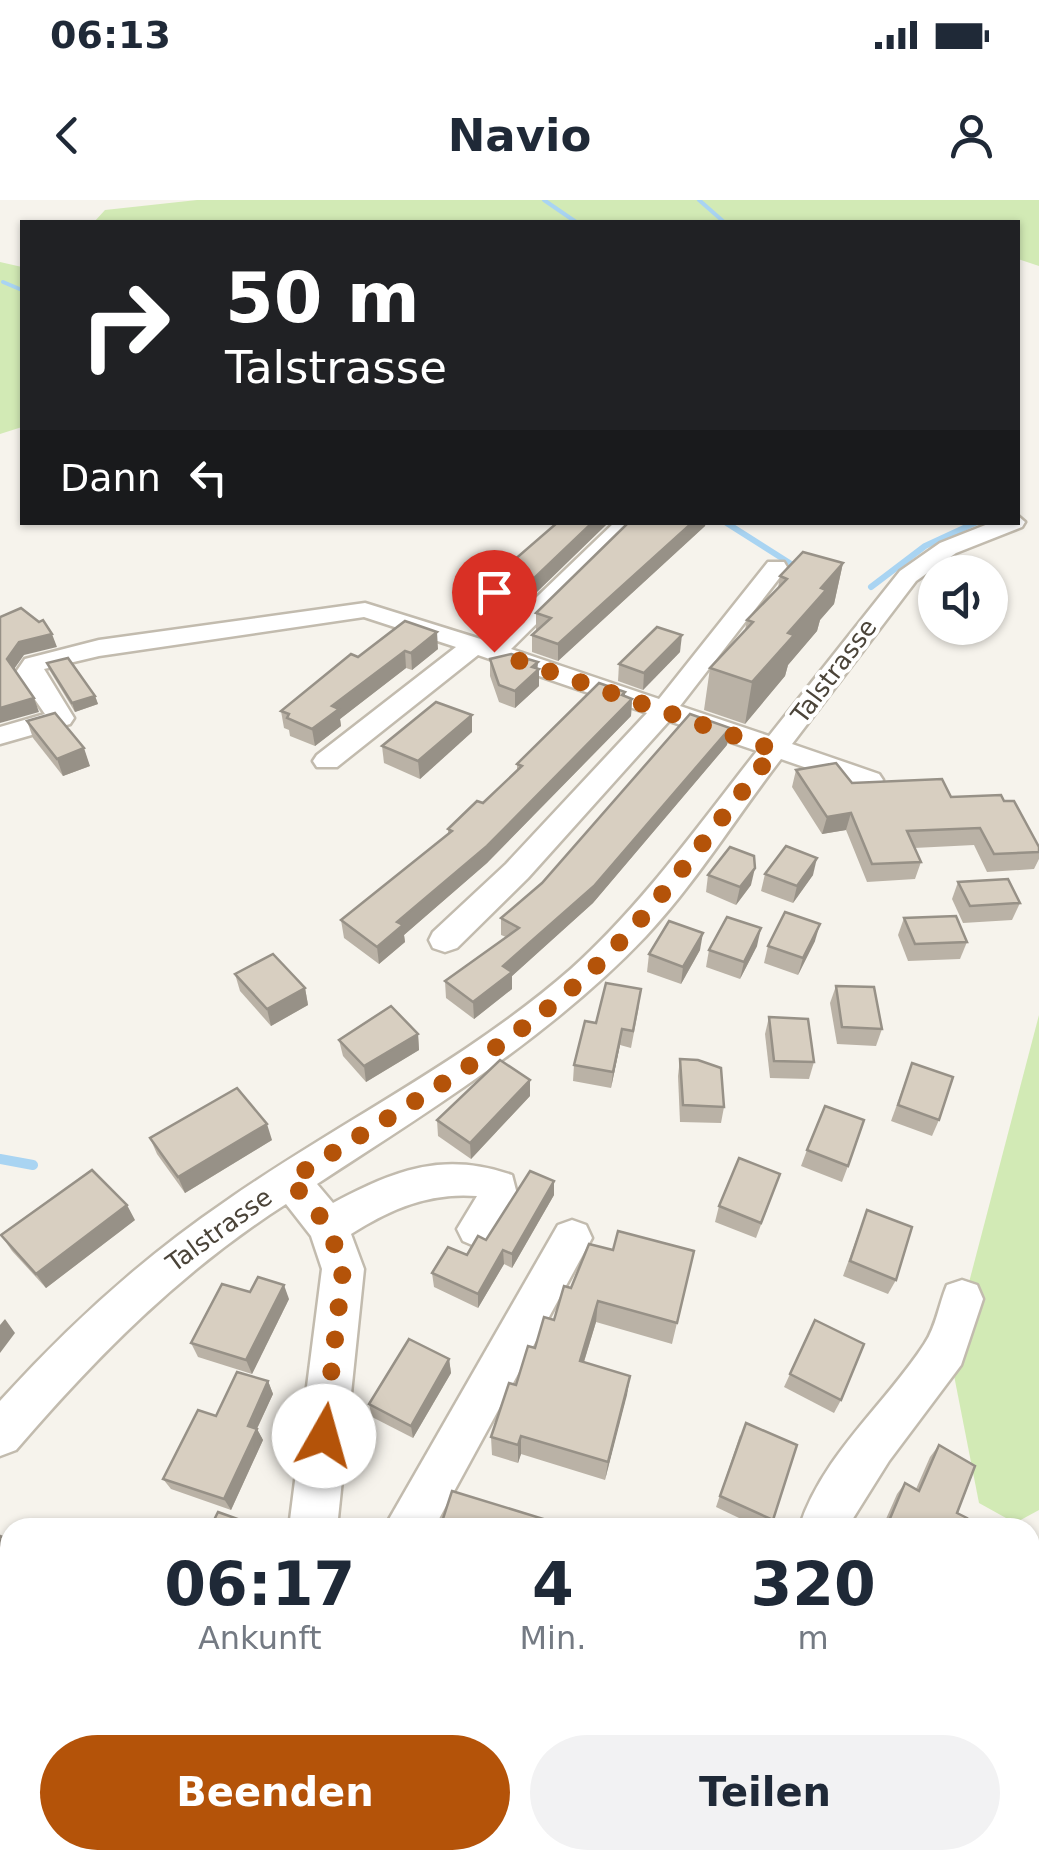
<!DOCTYPE html>
<html lang="de">
<style>
body{margin:0;font-family:"DejaVu Sans",sans-serif;background:#f2f2f3;color:#1f2937;height:100vh;display:flex;flex-direction:column;font-size:38px;white-space:nowrap}
*{box-sizing:border-box;margin:0}
p{font-size:32px;color:#747a83}
.icon{flex:none;width:55px;height:55px;fill:none;stroke:currentColor;stroke-width:2;stroke-linecap:round;stroke-linejoin:round}
.map{position:relative;flex:1;overflow:hidden}
.drawer{position:absolute;left:0px;top:1318px;width:1040px;height:352px;display:flex;flex-direction:column;background:#fff;border-radius:30px 30px 0 0;box-shadow:0 2px 8px #0004}
.drawer>*{flex:none}
.guide{position:absolute;left:20px;top:20px;width:1000px;height:305px;border-radius:0px;box-shadow:0 2px 8px #0004;background:#202124;color:#fff;overflow:hidden}
.buttons{position:absolute;left:918px;top:355px;display:grid;gap:20px}
.buttons a{display:grid;place-items:center;width:90px;height:90px;border-radius:50%;background:#fff;box-shadow:0 2px 8px #0004;font-size:50px}
.pin{position:absolute;display:grid;place-items:center;width:85px;height:85px;color:#fff;margin:-102px -42px;border-radius:50% 50% 50% 0;rotate:-45deg;box-shadow:0 0 10px #0007}
.pin .icon{rotate:45deg}
.me{position:absolute;width:110px;margin:-55px;rotate:7deg;stroke-linejoin:round;filter:drop-shadow(0 0 8px #0008)}
.turn{display:flex;align-items:center;gap:35px;height:210px;padding:0 40px;font-size:45px}
.turn .icon{width:130px;height:130px;stroke-width:2.5}
.turn b{display:block;font-size:70px;line-height:85px}
.then{display:flex;align-items:center;height:95px;padding:0 40px;background:#0003;gap:20px;font-size:38px}
.eta{display:flex;justify-content:space-evenly;align-items:center;height:170px;text-align:center}
.eta b{font-size:60px;font-weight:800;line-height:70px}
.primary-button{display:flex;gap:20px;margin-top:auto;padding:20px 40px}
.primary-button a{flex:1;height:115px;border-radius:60px;background:#b45309;color:#fff;font-size:40px;font-weight:800;line-height:115px;text-align:center}
.primary-button a+a{background:#f2f2f3;color:#1f2937}
.status{display:flex;justify-content:space-between;align-items:center;height:70px;padding:0 50px;background:#fff;direction:ltr}
.status svg{height:28px;fill:currentColor}
header{display:flex;justify-content:space-between;align-items:center;height:130px;padding:0 40px;background:#fff;font-size:45px;font-weight:800}
.map>svg:first-child{display:block}
.green{fill:#d2eab5}
.lines{fill:none;stroke-linecap:round;stroke-linejoin:round}
.stream-far2{stroke:#a9d4f2;stroke-width:4}
.stream-far1{stroke:#a9d4f2;stroke-width:6}
.stream{stroke:#a9d4f2;stroke-width:10}
.minor-casing{stroke:#c2bbae;stroke-width:5}
.minor{fill:#fff;fill-rule:evenodd}
.wall{fill:#bab2a6}
.shaded-wall{fill:#979187}
.building{fill:#d8cfc1;stroke:#979187;stroke-width:2.5}
.route{stroke:#b45309;stroke-width:18;stroke-dasharray:0 32.4}
.labels{text-anchor:middle;dominant-baseline:central;stroke-width:8;stroke-linejoin:round;paint-order:stroke}
.street-label{font-size:25px;fill:#4b4439;stroke:#fff}
</style>
<div class="status"><b>06:13</b><svg viewBox="0 0 49 12"><path d="M0 12V9h3v3zM5 12V6h3v6zM10 12V3h3v9zM15 12V0h3v12zM26 1h20v11H26zM47 4h2v5h-2z"/></svg></div>
<header><svg class="icon" aria-label="back" viewBox="0 0 24 24"><path d="M15 5l-7 7 7 7"/></svg>Navio<svg class="icon" aria-label="person" viewBox="0 0 24 24"><circle cx="12" cy="8" r="4"/><path d="M4 21q1-7 8-7t8 7"/></svg></header>
<div class="map">
<svg width="1039" height="1669" viewBox="0 0 1039 1669">
<rect width="100%" height="100%" fill="#f6f3ec"/>
<g class="green">
<path d="M197 0H1039V66L1018 59V22H94L105 10Z"/>
<path d="M0 62 22 67V227L0 234Z"/>
<path d="M1039 815V1310L1015 1323 979 1303 950 1155Z"/>
</g>
<g class="lines">
<g class="stream-far2">
<path d="M544 0 576 22"/>
<path d="M699 0 724 22"/>
<path d="M3 82 22 90"/>
</g>
<g class="stream-far1">
<path d="M725 322 799 369"/>
<path d="M871 387 925 346 977 322"/>
</g>
<path class="stream" d="M0 959 33 965"/>
<defs>
<g id="minor">
<path d="M1018 316 1025 322 1022 327 956 353 916 381 792 544 879 574 883 580 879 586H859L781 559C737 616 695 684 646 736 551 836 432 909 317 984L333 1003C395 970 443 951 512 975L518 998 491 1041 477 1047 463 1041 457 1029 477 996C430 992 390 1009 351 1034L364 1069 337 1328H289L322 1069 311 1036 286 1004C181 1071 97 1156 16 1250L0 1256V1201C69 1125 142 1058 226 1001 339 922 466 861 571 769 642 705 698 626 757 551L669 521 528 678 457 748 445 752 433 748 429 740 433 732 506 664 647 513 478 455 337 567H317L313 561 317 555 456 447 364 417 99 456 44 469 74 518 70 524 0 544V527L45 514 16 472 25 459 99 440 365 403 490 442 615 322H639L511 449 659 499 768 362H784L787 367 784 372 680 506 769 536 900 371 940 343 993 322H1018Z"/>
<path d="M572 1020 586 1025 592 1038 434 1328H384L558 1025Z"/>
<path d="M962 1080 977 1085 983 1099 961 1165 889 1261 847 1328H799C822 1255 885 1205 925 1143 936 1127 939 1104 947 1085Z"/>
<path d="M191 1660H247L244 1669H188Z"/>
<rect x="718" y="1660" width="56" height="9"/>
</g>
</defs>
<use href="#minor" class="minor-casing"/>
<use href="#minor" class="minor"/>
</g>
<g class="wall">
<path d="M555 322H609L507 421 476 411 475 394 555 326Z"/>
<path d="M629 322H706L705 326 558 461 532 452V435L537 430H536V413Z"/>
<path d="M843 363 834 404 820 420 817 431 788 465 785 476 745 524 704 510 710 468 745 430 747 420 778 388 780 376Z"/>
<path d="M405 421 438 449 412 470 406 468 340 519 341 526 315 546 290 536 289 530 284 528 281 511 358 457Z"/>
<path d="M680 452 643 490 618 481 619 464Z"/>
<path d="M490 459 538 462 537 469H539V486L515 508 499 502 490 476Z"/>
<path d="M47 463 95 496 98 504 75 512 50 471Z"/>
<path d="M625 492V497L632 499 631 516 487 663 404 735 405 742 379 764 344 738 341 720 448 634V629L483 603 517 570V564Z"/>
<path d="M27 521 90 566 63 576 33 538Z"/>
<path d="M472 532 420 579 384 563 382 546Z"/>
<path d="M727 545 593 703 512 776V789L474 819 446 798 445 781 506 737 501 735V718Z"/>
<path d="M796 570 852 583 951 597 1004 601 1039 647V659L1034 669 987 672 974 645 914 648 921 662 915 679 867 682 846 630 822 634 792 587Z"/>
<path d="M765 674 813 675 793 703 761 691Z"/>
<path d="M708 675 751 685 736 705 706 692Z"/>
<path d="M958 682 1020 703 1012 720 963 723 952 699Z"/>
<path d="M904 718 967 742 960 759 908 761 898 735Z"/>
<path d="M815 741 798 775 764 763 768 746Z"/>
<path d="M757 746 740 779 706 767 709 750Z"/>
<path d="M700 750 681 784 647 772 649 754Z"/>
<path d="M235 774 305 788 308 805 271 826 240 791Z"/>
<path d="M836 786 882 829 876 846 837 844 830 803Z"/>
<path d="M639 806 631 848 620 845 611 888 573 881 574 865 596 823Z"/>
<path d="M769 817 814 862 809 879 770 878 765 834Z"/>
<path d="M418 834 419 850 366 882 343 856 339 840Z"/>
<path d="M680 859 724 907 721 923 680 922 678 876Z"/>
<path d="M912 863 939 920 932 936 891 921Z"/>
<path d="M530 896 471 959 438 936 437 920Z"/>
<path d="M150 938 272 940 185 993 157 954Z"/>
<path d="M807 950 848 966 842 982 801 966Z"/>
<path d="M780 974 756 1038 715 1022 719 1006Z"/>
<path d="M554 981V995L512 1068 504 1064 478 1108 434 1087 432 1073 467 1055Z"/>
<path d="M867 1010 896 1080 888 1094 843 1076Z"/>
<path d="M135 1020 46 1088 12 1051 1 1035Z"/>
<path d="M613 1050 694 1051 672 1144 596 1122 584 1162 630 1176 605 1280 521 1254 518 1263 492 1255 491 1237 535 1148 554 1120 571 1088Z"/>
<path d="M250 1092 289 1099 252 1174 198 1157 191 1143Z"/>
<path d="M815 1120 841 1200 834 1213 784 1187Z"/>
<path d="M449 1159 451 1173 413 1238 372 1217 369 1204Z"/>
<path d="M268 1181 273 1194 257 1229 263 1240 231 1310 171 1289 163 1279 216 1216Z"/>
<path d="M740 1235 773 1320 769 1328H760L716 1307Z"/>
<path d="M939 1245 957 1313 963 1328H882L897 1294 905 1283 916 1289 930 1257Z"/>
<path d="M0 1336 10 1340V1441L0 1438Z"/>
<path d="M644 1660H688L686 1669H667Z"/>
<path d="M785 1660H900V1669H784Z"/>
<path d="M1014 1660H1030L1039 1669H1015Z"/>
</g>
<g class="shaded-wall">
<path d="M593 322H609L507 421V404Z"/>
<path d="M693 322H706L705 326 558 461V444Z"/>
<path d="M843 363 834 404 820 420 817 431 788 465 785 476 745 524 752 482 821 388Z"/>
<path d="M437 432 438 449 412 470 411 453Z"/>
<path d="M52 434 57 447 24 455 12 472 7 459 19 442Z"/>
<path d="M682 435 680 452 643 490 644 473Z"/>
<path d="M405 451 406 468 340 519 341 526 315 546 312 529 332 506Z"/>
<path d="M538 462 537 471 539 469V486L515 508V491Z"/>
<path d="M625 492 624 508 632 499 631 516 487 663 404 735 405 742 379 764 377 747 397 722Z"/>
<path d="M95 496 98 504 75 512 72 503Z"/>
<path d="M34 498 39 512 0 523V508Z"/>
<path d="M472 515V532L420 579 418 561Z"/>
<path d="M730 528 727 545 593 703 512 776V789L474 819 473 802 503 766Z"/>
<path d="M84 548 90 566 63 576 57 559Z"/>
<path d="M851 613 846 630 822 634 827 617Z"/>
<path d="M817 658 813 675 793 703 797 686Z"/>
<path d="M755 668 751 685 736 705 740 687Z"/>
<path d="M820 724 815 741 798 775 803 758Z"/>
<path d="M761 728 757 746 740 779 744 762Z"/>
<path d="M703 733 700 750 681 784 683 767Z"/>
<path d="M305 788 308 805 271 826 267 809Z"/>
<path d="M622 829 620 845 611 888 613 872Z"/>
<path d="M418 834 419 850 366 882 364 866Z"/>
<path d="M530 880V896L471 959 470 943Z"/>
<path d="M267 924 272 940 185 993 178 977Z"/>
<path d="M554 981V995L512 1068V1054Z"/>
<path d="M127 1005 135 1020 46 1088 36 1074Z"/>
<path d="M503 1050 504 1064 478 1108V1094Z"/>
<path d="M284 1085 289 1099 252 1174 246 1160Z"/>
<path d="M598 1101 596 1122 578 1181 580 1161Z"/>
<path d="M5 1119 15 1133 0 1153V1125Z"/>
<path d="M449 1159 451 1173 413 1238 411 1226Z"/>
<path d="M630 1176 627 1195 605 1280 608 1262Z"/>
<path d="M268 1181 273 1194 253 1237 248 1226Z"/>
<path d="M257 1229 263 1240 231 1310 224 1299Z"/>
<path d="M521 1236V1254L518 1263V1245Z"/>
<path d="M317 1660H327L324 1669H314Z"/>
<path d="M131 1663 141 1666 140 1669H129Z"/>
</g>
<g class="building">
<path d="M558 322H593L507 404 475 394Z"/>
<path d="M629 322H693L558 444 532 435 551 418 536 413Z"/>
<path d="M803 352 843 363 821 388 826 390 788 433 794 435 752 482 710 468 753 422 747 420 787 379 780 376Z"/>
<path d="M21 408 39 422 43 420 52 434 19 442 7 459 34 498 0 508V417Z"/>
<path d="M405 421 437 432 411 453 405 451 332 506 339 509 312 529 287 518 289 514 281 511 351 454 358 457Z"/>
<path d="M657 427 682 435 644 473 619 464Z"/>
<path d="M511 454 538 462 532 467 539 469 515 491 499 485 490 459Z"/>
<path d="M68 458 95 496 72 503 47 463Z"/>
<path d="M599 483 625 492 622 495 632 499 487 646 397 722 403 725 377 747 341 720 452 631 448 629 477 601 483 603 522 566 517 564Z"/>
<path d="M436 502 472 515 418 561 382 546Z"/>
<path d="M55 513 84 548 57 559 27 521Z"/>
<path d="M690 514 730 528 594 686 503 766 512 772 473 802 445 781 519 728 501 718 542 683Z"/>
<path d="M836 563 852 583 942 579 951 597 1001 595 1004 601H1014L1039 647V652L994 654 980 628 907 631 921 662 872 664 851 613 827 617 796 570Z"/>
<path d="M786 646 817 658 797 686 765 674Z"/>
<path d="M730 647 754 656 755 668 740 687 708 675Z"/>
<path d="M1008 679 1020 703 970 706 958 682Z"/>
<path d="M785 712 820 724 803 758 768 746Z"/>
<path d="M956 716 967 742 915 744 904 718Z"/>
<path d="M727 717 761 728 744 762 709 750Z"/>
<path d="M669 721 703 733 683 767 649 754Z"/>
<path d="M273 754 305 788 267 809 235 774Z"/>
<path d="M606 783 641 789 633 831 622 829 613 872 574 865 585 821 596 823Z"/>
<path d="M836 786 874 787 882 829 842 827Z"/>
<path d="M391 806 418 834 364 866 339 840Z"/>
<path d="M769 817 808 819 814 862 774 861Z"/>
<path d="M680 859 698 860 721 868 724 907 683 905Z"/>
<path d="M500 860 530 880 470 943 437 920Z"/>
<path d="M912 863 953 877 939 920 898 905Z"/>
<path d="M237 888 267 924 178 977 150 938Z"/>
<path d="M825 906 864 920 848 966 807 950Z"/>
<path d="M739 958 780 974 761 1023 719 1006Z"/>
<path d="M92 970 127 1005 36 1074 1 1035Z"/>
<path d="M530 971 554 981 512 1054 503 1050 478 1094 432 1073 448 1047 467 1055 478 1036 486 1040Z"/>
<path d="M867 1010 912 1027 896 1080 850 1061Z"/>
<path d="M618 1031 694 1051 677 1123 598 1101 580 1161 630 1176 608 1262 521 1236 518 1245 491 1237 509 1183 516 1185 528 1146 535 1148 544 1117 554 1120 564 1086 571 1088 589 1044 613 1050Z"/>
<path d="M258 1077 284 1085 246 1160 191 1143 222 1084 250 1092Z"/>
<path d="M815 1120 864 1144 841 1200 790 1174Z"/>
<path d="M409 1139 449 1159 411 1226 369 1204Z"/>
<path d="M237 1172 268 1181 248 1226 257 1229 224 1299 163 1279 198 1210 216 1216Z"/>
<path d="M746 1223 797 1245 773 1320 720 1296Z"/>
<path d="M939 1245 975 1266 957 1313 967 1318 963 1328H886L905 1283 919 1291Z"/>
<path d="M452 1291 563 1325 562 1328H440Z"/>
<path d="M218 1312 246 1322 243 1328H210Z"/>
<path d="M0 1336 10 1340V1437L0 1434Z"/>
<path d="M1030 1652 1039 1654V1669H1029Z"/>
<path d="M93 1660H127L131 1663 129 1669H89Z"/>
<path d="M273 1660H317L314 1669H269Z"/>
<path d="M657 1660H688L686 1669H680Z"/>
<path d="M792 1660H900V1669H791Z"/>
</g>
<g class="lines">
<path class="route" d="M324 1236 343 1069 328 1026 290 980C388 916 491 860 579 782 654 715 712 628 775 550L494 452"/>
</g>
<g class="labels">
<g class="street-label">
<text transform="translate(834 471) rotate(-53)">Talstrasse</text>
<text transform="translate(219 1030) rotate(-36)">Talstrasse</text>
</g>
</g>
</svg>
<div class="buttons">
<a><svg class="icon" aria-label="sound" viewBox="0 0 24 24"><path d="M4 9h4l5-4v14l-5-4H4zM17 9q2 3 0 6"/></svg></a>
</div>
<div class="pin" style="left:494px;top:452px;background:#d93025"><svg class="icon" aria-label="arrive" viewBox="0 0 24 24"><path d="M6 21V4h12l-3 4 3 4H6"/></svg></div>
<svg class="me" style="left:324px;top:1236px" viewBox="-20 -20 40 40"><circle r="19" fill="#fff"/><path d="M0-13L10 11 0 6-10 11z" fill="#b45309"/></svg>
<div class="guide">
<div class="turn"><svg class="icon" aria-label="right" viewBox="0 0 24 24"><path d="M7 20v-9h11M14 6l5 5-5 5"/></svg><div><b>50 m</b>Talstrasse</div></div>
<div class="then">Dann<svg class="icon" aria-label="left" viewBox="0 0 24 24"><path d="M17 20v-9H6M10 6l-5 5 5 5"/></svg></div>
</div>
<section class="drawer">
<div class="eta">
<div><b>06:17</b><p>Ankunft</p></div>
<div><b>4</b><p>Min.</p></div>
<div><b>320</b><p>m</p></div>
</div>
<div class="primary-button"><a>Beenden</a><a>Teilen</a></div>
</section>
</div>
